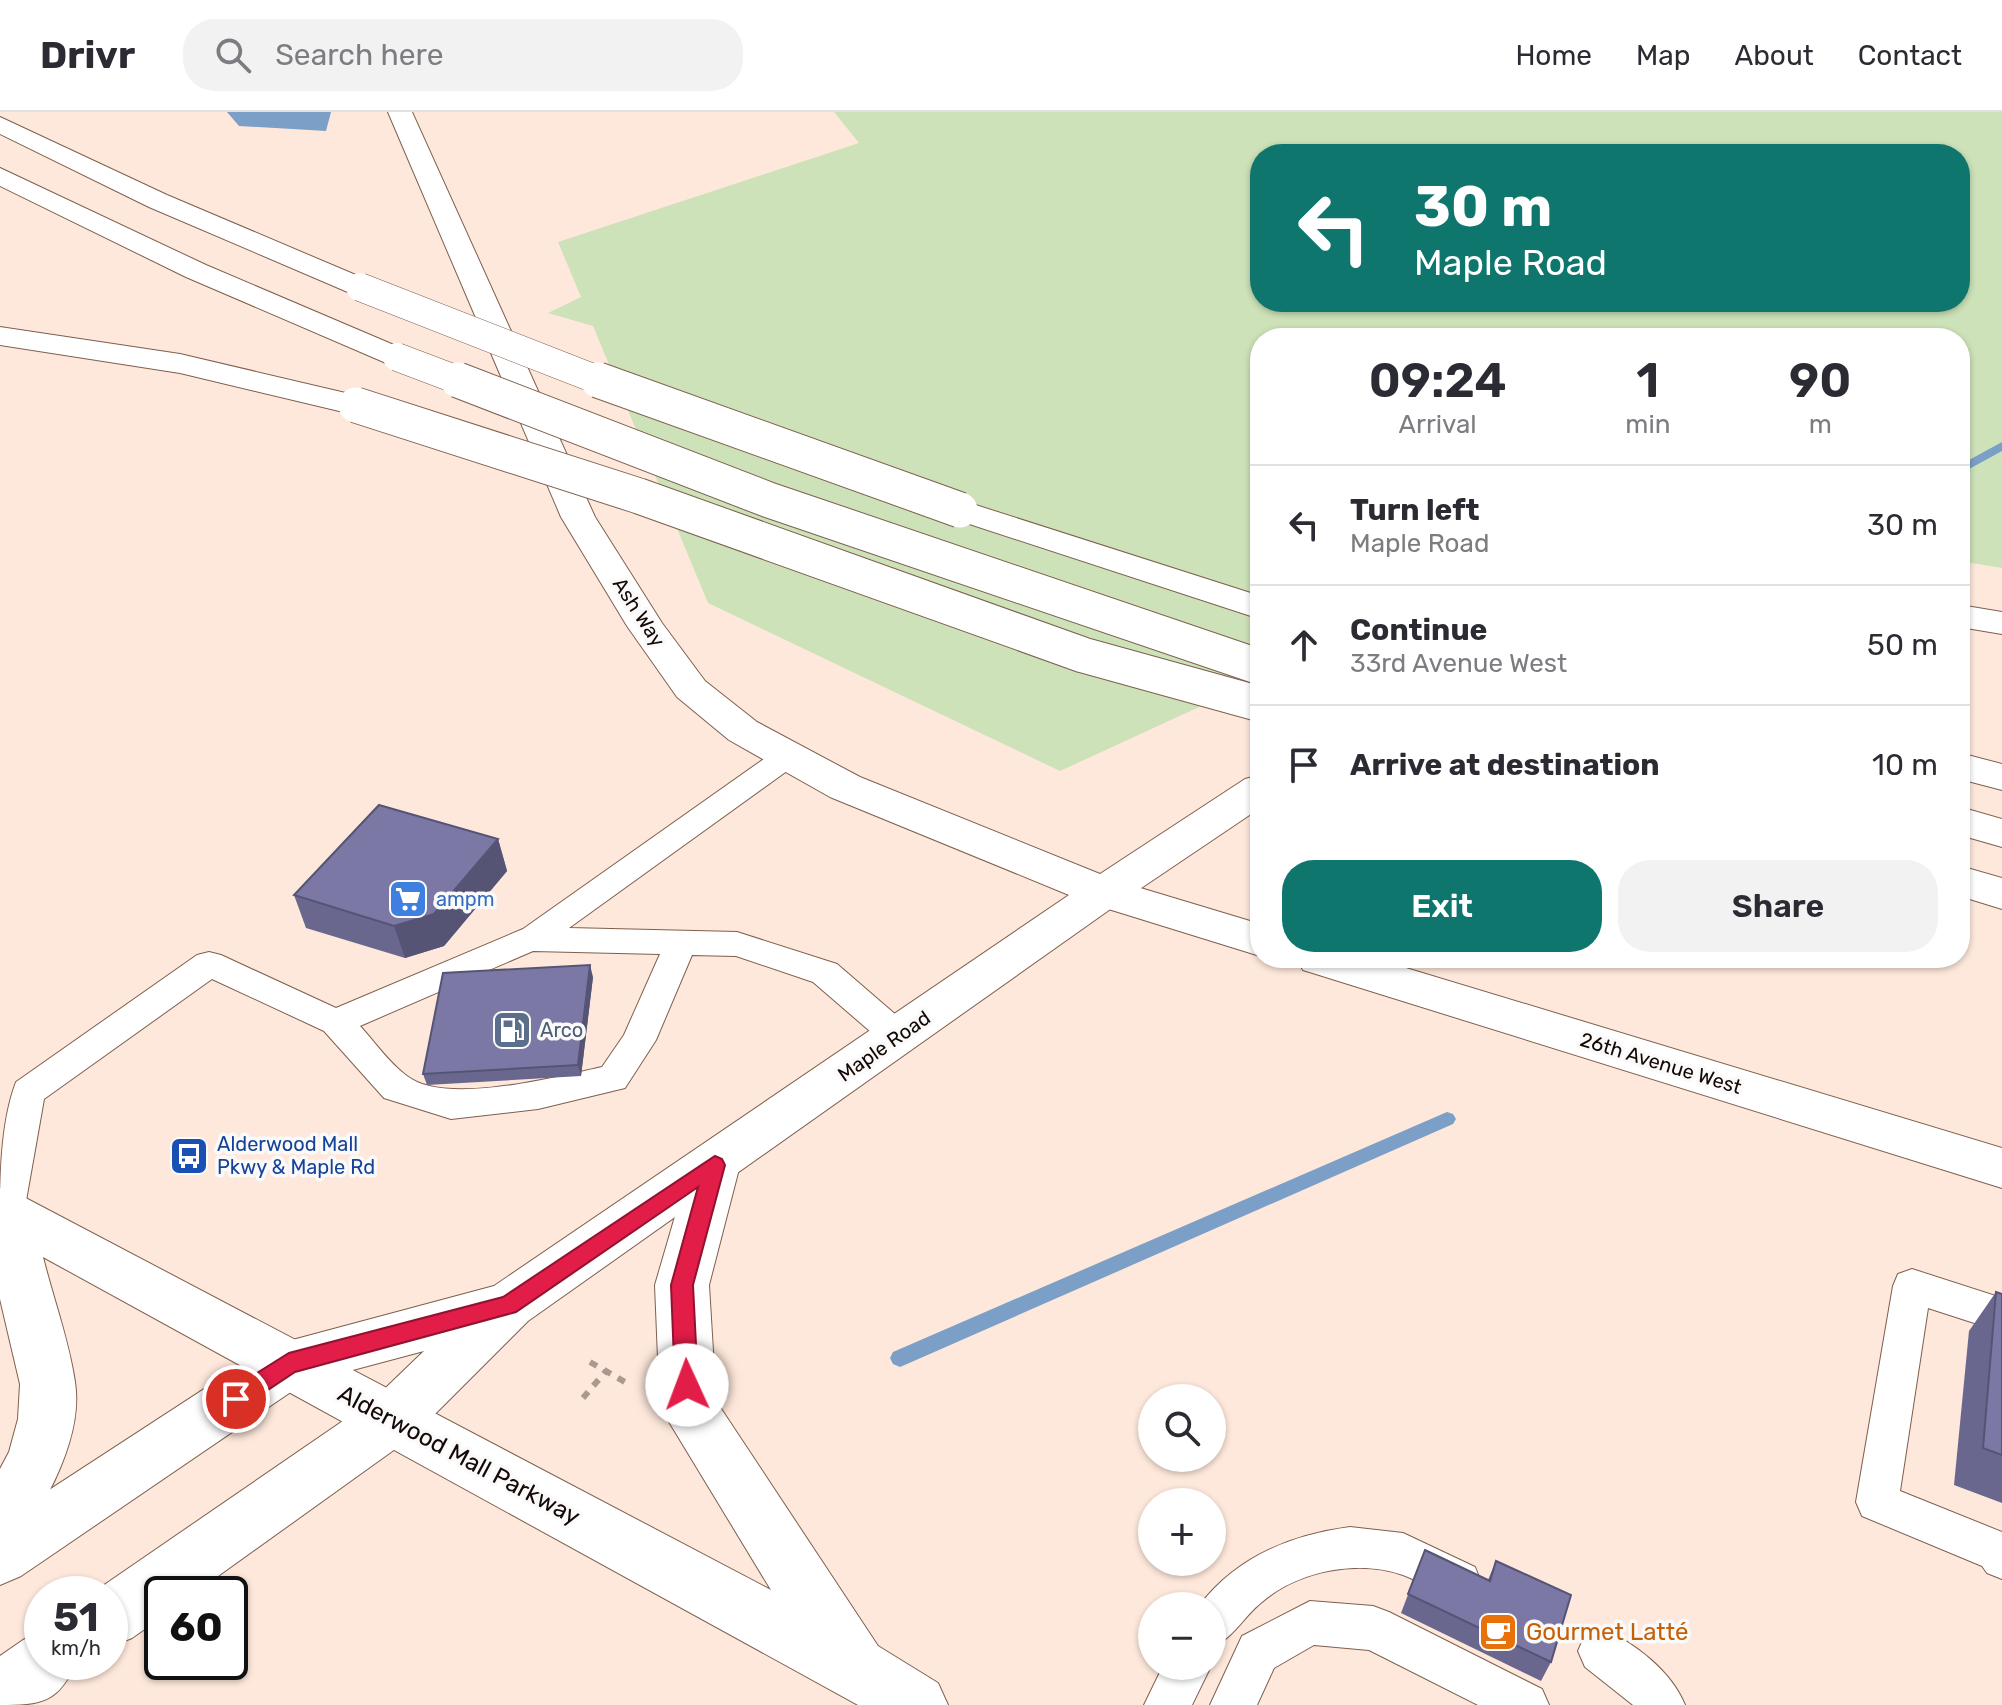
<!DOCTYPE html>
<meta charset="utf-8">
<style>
body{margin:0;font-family:Rubik,sans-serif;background:#f2f2f3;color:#2b2b33;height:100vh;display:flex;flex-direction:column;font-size:30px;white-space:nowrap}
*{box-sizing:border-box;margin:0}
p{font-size:26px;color:#7c7c81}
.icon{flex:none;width:44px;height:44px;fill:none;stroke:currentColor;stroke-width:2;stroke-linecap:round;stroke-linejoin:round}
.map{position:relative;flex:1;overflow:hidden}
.drawer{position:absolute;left:1250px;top:216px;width:720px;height:640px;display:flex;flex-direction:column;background:#fff;border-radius:32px;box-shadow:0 2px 6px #0004}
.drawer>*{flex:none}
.top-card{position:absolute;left:1250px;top:32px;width:720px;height:168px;border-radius:32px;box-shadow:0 2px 6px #0004;background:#0f766e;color:#fff;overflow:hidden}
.buttons{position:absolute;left:1138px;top:1272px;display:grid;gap:16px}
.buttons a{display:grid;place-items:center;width:88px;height:88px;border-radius:50%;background:#fff;box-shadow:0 2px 6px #0004;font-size:40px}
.speed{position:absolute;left:24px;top:1464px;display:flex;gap:16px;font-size:40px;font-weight:700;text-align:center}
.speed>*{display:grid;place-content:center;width:104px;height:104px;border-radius:50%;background:#fff;box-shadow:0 2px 6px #0004;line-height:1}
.speed small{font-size:20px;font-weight:400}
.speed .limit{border:4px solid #111;border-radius:12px;background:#fff;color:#111}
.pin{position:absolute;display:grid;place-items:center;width:68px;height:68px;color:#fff;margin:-34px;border:4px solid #fff;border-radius:50%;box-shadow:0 2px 8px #0007}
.me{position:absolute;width:88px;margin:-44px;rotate:358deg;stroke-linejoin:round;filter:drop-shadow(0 0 6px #0008)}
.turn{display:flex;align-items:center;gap:28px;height:168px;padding:0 32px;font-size:36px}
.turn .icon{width:104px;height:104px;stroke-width:2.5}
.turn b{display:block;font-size:56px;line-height:68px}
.eta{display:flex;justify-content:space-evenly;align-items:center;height:136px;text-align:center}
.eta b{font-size:48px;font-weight:600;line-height:56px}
.button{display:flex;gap:16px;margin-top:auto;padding:16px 32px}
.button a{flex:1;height:92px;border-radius:32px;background:#0f766e;color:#fff;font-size:32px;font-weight:600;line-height:92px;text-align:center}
.button a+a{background:#f2f2f3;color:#2b2b33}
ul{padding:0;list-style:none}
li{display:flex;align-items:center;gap:24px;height:120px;padding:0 32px;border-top:2px solid #e1e1e2}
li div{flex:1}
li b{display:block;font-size:30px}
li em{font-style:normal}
header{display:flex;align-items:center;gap:48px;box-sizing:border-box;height:112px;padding:0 40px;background:#fff;border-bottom:2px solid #e1e1e2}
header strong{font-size:38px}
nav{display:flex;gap:44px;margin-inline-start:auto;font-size:28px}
.search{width:560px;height:72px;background:#f2f2f3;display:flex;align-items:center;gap:20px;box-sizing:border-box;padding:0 28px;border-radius:32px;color:#7c7c81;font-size:30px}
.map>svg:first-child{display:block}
.green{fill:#cde2b8;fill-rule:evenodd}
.water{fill:#7b9fc6}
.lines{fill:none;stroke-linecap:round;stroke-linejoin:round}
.stream{fill:#7b9fc6;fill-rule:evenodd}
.lane-casing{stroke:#7e5f4d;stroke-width:2}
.street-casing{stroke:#7e5f4d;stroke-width:2}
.secondary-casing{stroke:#7e5f4d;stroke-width:2}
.primary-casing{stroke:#7e5f4d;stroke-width:2}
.highway-casing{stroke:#7e5f4d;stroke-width:2}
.path{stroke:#ab988f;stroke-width:6;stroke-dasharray:8 8;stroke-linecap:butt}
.lane{fill:#fff;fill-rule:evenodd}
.street{fill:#fff;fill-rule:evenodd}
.secondary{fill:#fff;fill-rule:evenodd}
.primary{fill:#fff;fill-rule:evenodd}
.highway{fill:#fff;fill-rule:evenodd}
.highway-bridge-far1-casing{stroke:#7e5f4d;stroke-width:29;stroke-linecap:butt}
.highway-bridge-casing{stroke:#7e5f4d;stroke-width:37;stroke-linecap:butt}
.highway-bridge-far1{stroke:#fff;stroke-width:28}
.highway-bridge{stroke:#fff;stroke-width:35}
.wall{fill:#6a678f}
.shaded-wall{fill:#565474}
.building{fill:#7b78a6;stroke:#565474;stroke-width:2}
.route{fill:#e11d48;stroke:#92132f;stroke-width:2}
.labels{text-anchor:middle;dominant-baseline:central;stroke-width:7;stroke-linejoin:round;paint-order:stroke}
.street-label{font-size:20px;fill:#140804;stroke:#fafafa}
.shop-label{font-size:20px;fill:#366cbe;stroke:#fafafa;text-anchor:start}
.service-label{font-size:20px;fill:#4e5e75;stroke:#fafafa;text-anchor:start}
.transit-label{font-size:20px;fill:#164399;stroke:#fafafa;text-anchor:start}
.near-street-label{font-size:24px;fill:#140804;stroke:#fafafa}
.near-food-label{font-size:24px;fill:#c56008;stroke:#fafafa;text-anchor:start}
</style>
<header>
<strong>Drivr</strong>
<div class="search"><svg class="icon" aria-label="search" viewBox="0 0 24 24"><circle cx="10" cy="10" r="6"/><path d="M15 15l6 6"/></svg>Search here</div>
<nav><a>Home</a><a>Map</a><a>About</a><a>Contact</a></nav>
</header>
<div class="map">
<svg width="2002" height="1593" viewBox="0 0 2002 1593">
<rect width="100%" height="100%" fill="#fee8db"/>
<path class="green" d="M834 0H2002V456L1960 449V226H1260V567L1060 659 708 491 593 214 548 201 581 185 558 130 859 31ZM1260 42H1960V190H1260Z"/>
<path class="water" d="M227 0H331L326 19 239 14Z"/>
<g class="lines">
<g class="stream">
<path d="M2002 330V339L1960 362V353Z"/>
<path d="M1447 1000 1453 1002 1456 1007 1453 1012 907 1252 900 1255 893 1252 890 1246 893 1240Z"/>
</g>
<defs>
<g id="lane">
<path d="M788 635 798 637 803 644 798 651 569 816 737 820 837 852 910 915 915 924 910 933 898 937 886 933 813 870 736 844 692 843 656 928 625 976 538 997 451 1007 384 986 324 919 212 867 44 987 24 1100 18 1111 5 1115 0 1114C0 1068 0 1012 16 970L197 843 209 840 221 843 336 896 523 817 778 637ZM533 839 660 842 624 923 602 955C556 965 445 994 407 964 389 951 375 930 360 914Z"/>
<path d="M1912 1157 2002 1186V1220L1928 1196 1900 1379 2002 1420V1467L1987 1461 1982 1454 1862 1404 1856 1390 1893 1174 1898 1162Z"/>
<path d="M1350 1415 1403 1421 1475 1455 1481 1470 1475 1485 1459 1491C1440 1484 1423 1470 1403 1463 1358 1447 1298 1459 1262 1490 1243 1505 1234 1526 1212 1535V1494H1199C1236 1445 1290 1423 1350 1415Z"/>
<path d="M1310 1489 1373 1494 1389 1500 1542 1577 1549 1593H1478L1369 1538 1314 1533 1274 1556 1257 1593H1210L1242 1524Z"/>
<path d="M1601 1516C1635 1531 1671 1559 1685 1593H1633L1585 1555 1578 1539 1585 1523Z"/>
<path d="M1163 1554H1211L1192 1593H1144Z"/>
</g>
<g id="street">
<path d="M1104 765 1260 812V844L1089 791 1082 780 1089 769Z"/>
<path d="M1296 846H1373L2002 1036V1076L1303 858Z"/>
</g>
<g id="secondary">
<path d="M388 0H412L595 405 662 511 705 569 757 610 860 665 1100 762 1245 667 1260 663V696L1119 791 528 1209 412 1325 193 1482H162V1505L132 1526 110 1535V1482H91L372 1289 424 1239 304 1271 21 1464 0 1473V1410L270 1234 494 1174 1069 783 830 685 729 628 677 585 627 514 561 405Z"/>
<path d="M1960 493 2002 500V522L1960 515Z"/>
<path d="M42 1520V1550H76C59 1591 41 1593 0 1593V1544L23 1528Z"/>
</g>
<path id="primary" d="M715 1033 733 1039 740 1053 709 1173 716 1289 878 1534 938 1571 948 1593H858L43 1145C53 1186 69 1228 75 1270 81 1308 65 1349 48 1382 34 1409 29 1422 0 1434V1357L9 1340 18 1307 20 1272 0 1187V1076L18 1082 771 1478 660 1295 655 1173 690 1053 697 1039Z"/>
<g id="highway">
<path d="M0 5 167 83 370 169 374 175 370 181 360 184 350 181 149 95 0 22Z"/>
<path d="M0 56 206 153 408 239 412 245 408 251 397 254 386 251 186 165 0 74Z"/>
<path d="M0 215 180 242 367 286 372 293 367 300 356 303 180 261 0 233Z"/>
<path d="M960 388 1260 484V507L948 405 943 398 948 391Z"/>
<path d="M1960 641 2002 652V678L1960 667Z"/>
<path d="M1960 695 2002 707V735L1960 723Z"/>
<path d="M1960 754 2002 766V797L1960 784Z"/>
</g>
</defs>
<use href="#lane" class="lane-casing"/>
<use href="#street" class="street-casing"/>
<use href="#secondary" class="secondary-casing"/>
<use href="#primary" class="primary-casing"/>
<use href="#highway" class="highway-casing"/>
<g class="path">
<path d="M590 1250 630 1273"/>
<path d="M583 1286 606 1259"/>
</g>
<use href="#lane" class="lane"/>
<use href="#street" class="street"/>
<use href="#secondary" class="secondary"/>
<use href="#primary" class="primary"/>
<use href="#highway" class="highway"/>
<defs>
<g id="highway-bridge-far1">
<path d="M360 175 603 270"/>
<path d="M397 245 463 270"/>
</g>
<g id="highway-bridge">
<path d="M458 268 769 388 1260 555"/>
<path d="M598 268 960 398"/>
<path d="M356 293 639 384 1083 543 1260 592"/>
</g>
</defs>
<use href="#highway-bridge-far1" class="highway-bridge-far1-casing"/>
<use href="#highway-bridge" class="highway-bridge-casing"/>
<use href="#highway-bridge-far1" class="highway-bridge-far1"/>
<use href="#highway-bridge" class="highway-bridge"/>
</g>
<g class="wall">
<path d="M498 727 507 759 444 834 405 846 306 816 294 783Z"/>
<path d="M593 865 581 964 427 973 423 962Z"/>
<path d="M1996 1180 2002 1182V1391L1954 1373 1969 1219Z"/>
<path d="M1425 1438 1488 1468 1496 1449 1551 1550 1541 1569 1401 1501Z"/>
</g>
<g class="shaded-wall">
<path d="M498 727 507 759 444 834 405 846 394 814Z"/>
<path d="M590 853 593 865 581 964 578 953Z"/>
</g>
<g class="building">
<path d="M379 693 498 727 434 802 394 814 294 783Z"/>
<path d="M590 853 578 953 423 962 443 861Z"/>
<path d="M1996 1180 2002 1182V1343L1983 1336Z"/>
<path d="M1425 1438 1490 1469 1496 1449 1571 1483 1551 1550 1408 1482Z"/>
</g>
<path class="route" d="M715 1044 722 1047 725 1053 693 1173 698 1273 695 1280 687 1283 678 1280 675 1273 671 1173 698 1075 516 1200 295 1260 244 1294 236 1297 228 1294 224 1287 228 1279 289 1241 503 1185Z"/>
<defs>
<symbol id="supermarket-square" viewBox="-11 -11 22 22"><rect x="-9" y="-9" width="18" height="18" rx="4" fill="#3f7fe0" stroke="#fafafa"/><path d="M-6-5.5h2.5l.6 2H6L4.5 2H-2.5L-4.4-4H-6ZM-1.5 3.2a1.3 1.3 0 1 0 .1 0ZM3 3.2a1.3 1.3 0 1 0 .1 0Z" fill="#fff"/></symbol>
<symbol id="fuel-square" viewBox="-11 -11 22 22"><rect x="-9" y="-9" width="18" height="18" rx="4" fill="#5c6f8a" stroke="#fafafa"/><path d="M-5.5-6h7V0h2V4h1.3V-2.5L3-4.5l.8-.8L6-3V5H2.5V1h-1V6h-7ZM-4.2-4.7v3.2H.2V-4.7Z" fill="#fff"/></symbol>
<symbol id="bus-square" viewBox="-11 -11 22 22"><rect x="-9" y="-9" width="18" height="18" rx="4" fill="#1a4fb4" stroke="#fafafa"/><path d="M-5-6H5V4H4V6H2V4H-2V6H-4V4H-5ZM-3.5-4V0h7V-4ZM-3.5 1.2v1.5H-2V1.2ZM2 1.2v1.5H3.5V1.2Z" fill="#fff"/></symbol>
<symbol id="cafe-square" viewBox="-11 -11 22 22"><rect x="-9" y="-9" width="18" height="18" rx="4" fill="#e8710a" stroke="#fafafa"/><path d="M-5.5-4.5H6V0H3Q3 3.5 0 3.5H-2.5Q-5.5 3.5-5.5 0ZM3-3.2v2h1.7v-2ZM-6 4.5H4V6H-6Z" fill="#fff"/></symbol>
</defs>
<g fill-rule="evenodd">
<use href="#supermarket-square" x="386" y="765" width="44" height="44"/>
<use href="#fuel-square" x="490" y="896" width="44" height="44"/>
<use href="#bus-square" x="167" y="1022" width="44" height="44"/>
<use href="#cafe-square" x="1476" y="1498" width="44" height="44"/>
</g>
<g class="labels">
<g class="street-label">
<text transform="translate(639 500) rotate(57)">Ash Way</text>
<text transform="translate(884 934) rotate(-35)">Maple Road</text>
<text transform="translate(1661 951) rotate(17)">26th Avenue West</text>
</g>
<g class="shop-label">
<text x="436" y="787">ampm</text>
</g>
<g class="service-label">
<text x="540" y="918">Arco</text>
</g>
<g class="transit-label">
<text x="217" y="1032">Alderwood Mall<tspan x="217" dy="23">Pkwy &amp; Maple Rd</tspan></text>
</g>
<g class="near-street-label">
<text transform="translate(459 1343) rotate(28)">Alderwood Mall Parkway</text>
</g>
<g class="near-food-label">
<text x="1526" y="1520">Gourmet Latté</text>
</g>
</g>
</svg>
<div class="buttons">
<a><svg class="icon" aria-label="search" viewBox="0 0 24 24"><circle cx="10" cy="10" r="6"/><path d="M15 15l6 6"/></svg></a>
<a>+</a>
<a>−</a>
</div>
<div class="speed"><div>51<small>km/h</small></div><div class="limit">60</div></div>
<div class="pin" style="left:236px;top:1287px;background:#d93025"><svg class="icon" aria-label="arrive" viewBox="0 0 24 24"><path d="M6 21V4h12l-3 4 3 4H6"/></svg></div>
<svg class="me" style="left:687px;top:1273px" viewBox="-20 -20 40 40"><circle r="19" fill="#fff"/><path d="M0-13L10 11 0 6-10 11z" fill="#e11d48"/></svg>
<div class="top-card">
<div class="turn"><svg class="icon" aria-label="left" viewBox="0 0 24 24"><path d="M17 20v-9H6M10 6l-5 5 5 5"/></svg><div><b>30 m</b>Maple Road</div></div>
</div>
<section class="drawer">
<div class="eta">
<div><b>09:24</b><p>Arrival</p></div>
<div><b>1</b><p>min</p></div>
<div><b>90</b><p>m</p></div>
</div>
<ul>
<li><svg class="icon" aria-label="left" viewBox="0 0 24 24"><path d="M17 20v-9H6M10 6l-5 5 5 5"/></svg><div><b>Turn left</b><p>Maple Road</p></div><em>30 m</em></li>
<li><svg class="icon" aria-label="ahead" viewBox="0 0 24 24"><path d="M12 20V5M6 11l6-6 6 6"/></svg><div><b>Continue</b><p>33rd Avenue West</p></div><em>50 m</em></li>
<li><svg class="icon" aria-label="arrive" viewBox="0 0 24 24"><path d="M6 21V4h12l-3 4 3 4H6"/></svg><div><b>Arrive at destination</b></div><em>10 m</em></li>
</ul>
<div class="button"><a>Exit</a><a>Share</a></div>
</section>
</div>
